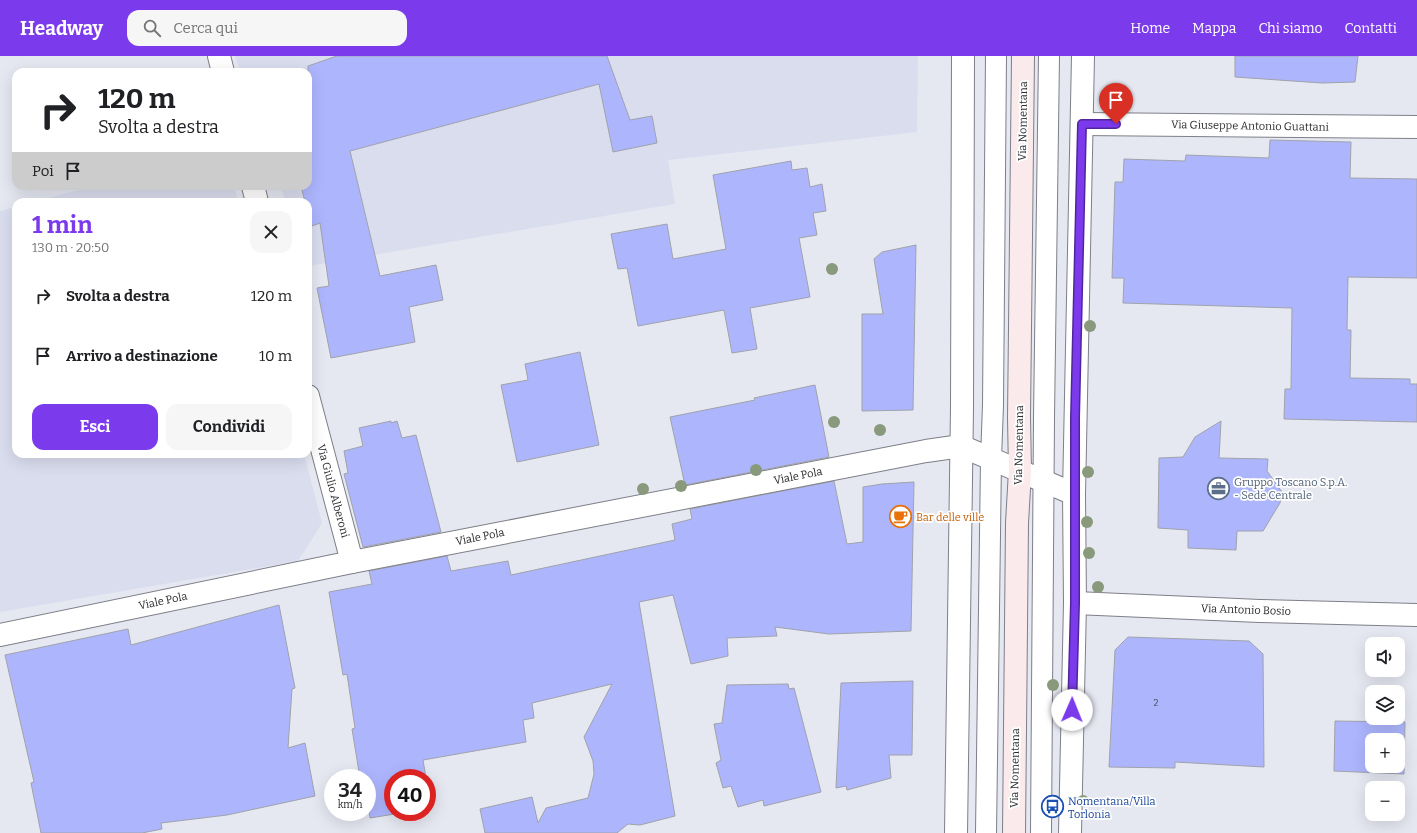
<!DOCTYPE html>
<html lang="it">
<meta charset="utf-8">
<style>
body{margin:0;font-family:Bitter,serif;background:#f6f6f6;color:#202124;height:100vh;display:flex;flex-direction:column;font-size:15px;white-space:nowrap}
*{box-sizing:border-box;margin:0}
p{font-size:13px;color:#757577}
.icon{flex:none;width:22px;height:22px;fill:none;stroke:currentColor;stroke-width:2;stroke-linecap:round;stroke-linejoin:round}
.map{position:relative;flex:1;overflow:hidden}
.side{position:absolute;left:12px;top:142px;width:300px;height:260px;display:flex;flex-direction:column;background:#fff;border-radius:12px;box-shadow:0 4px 16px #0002}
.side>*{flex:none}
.banner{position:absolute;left:12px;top:12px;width:300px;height:122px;border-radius:12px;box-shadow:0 4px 16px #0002;background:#fff;color:#202124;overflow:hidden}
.fabs{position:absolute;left:1365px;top:581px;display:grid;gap:8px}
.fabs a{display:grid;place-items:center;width:40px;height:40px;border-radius:8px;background:#fff;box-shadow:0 4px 16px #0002;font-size:20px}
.speed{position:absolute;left:324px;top:713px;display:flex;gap:8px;font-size:20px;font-weight:700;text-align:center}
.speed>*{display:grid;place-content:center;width:52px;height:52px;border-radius:50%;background:#fff;box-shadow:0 4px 16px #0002;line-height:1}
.speed small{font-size:10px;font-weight:400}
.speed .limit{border:6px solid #d22;background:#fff;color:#111}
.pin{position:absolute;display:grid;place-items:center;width:34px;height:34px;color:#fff;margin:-41px -17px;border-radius:50% 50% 50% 0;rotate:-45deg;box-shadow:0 0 4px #0007}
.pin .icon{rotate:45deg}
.me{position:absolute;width:44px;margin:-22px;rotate:1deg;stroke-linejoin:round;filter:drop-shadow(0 0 3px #0008)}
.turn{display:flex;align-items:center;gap:14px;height:84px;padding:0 20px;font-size:18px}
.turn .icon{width:52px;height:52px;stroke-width:2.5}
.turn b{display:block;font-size:28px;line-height:34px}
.then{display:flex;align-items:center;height:38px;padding:0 20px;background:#0003;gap:8px;font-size:15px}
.round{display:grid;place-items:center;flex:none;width:42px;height:42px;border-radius:12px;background:#f6f6f6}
.summary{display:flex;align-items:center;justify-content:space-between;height:68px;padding:0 20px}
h1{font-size:24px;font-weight:700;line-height:30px;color:#7c3aed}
.action{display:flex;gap:8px;margin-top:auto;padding:8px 20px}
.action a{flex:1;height:46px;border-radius:12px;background:#7c3aed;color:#fff;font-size:16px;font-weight:700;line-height:46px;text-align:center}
.action a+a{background:#f6f6f6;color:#202124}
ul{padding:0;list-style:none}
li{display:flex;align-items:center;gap:12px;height:60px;padding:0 20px}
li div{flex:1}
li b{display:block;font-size:15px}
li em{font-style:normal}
header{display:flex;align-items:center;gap:24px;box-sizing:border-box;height:56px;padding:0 20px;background:#7c3aed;color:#fff}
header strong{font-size:19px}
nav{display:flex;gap:22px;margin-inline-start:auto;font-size:14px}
.search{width:280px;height:36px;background:#f6f6f6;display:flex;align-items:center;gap:10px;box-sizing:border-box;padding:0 14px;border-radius:12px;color:#757577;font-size:15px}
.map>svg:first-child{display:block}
.built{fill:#daddee}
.building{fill:#adb6fd;stroke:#a0a2ab;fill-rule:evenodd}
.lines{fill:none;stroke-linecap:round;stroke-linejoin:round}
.service-casing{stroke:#7e7f88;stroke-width:22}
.minor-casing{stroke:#7e7f88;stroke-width:24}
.tertiary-casing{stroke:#7e7f88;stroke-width:24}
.secondary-casing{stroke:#7e7f88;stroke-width:24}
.service{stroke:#fff;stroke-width:20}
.minor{stroke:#fff;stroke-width:22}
.tertiary{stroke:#fff;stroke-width:22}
.secondary{stroke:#faeaeb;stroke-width:22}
.tree{fill:#89997c}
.route-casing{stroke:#51269a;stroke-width:10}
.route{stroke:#7c3aed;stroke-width:7}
.labels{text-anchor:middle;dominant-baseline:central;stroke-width:3.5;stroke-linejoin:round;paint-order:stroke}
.number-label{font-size:9px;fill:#4c4e63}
.street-label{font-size:11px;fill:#2b2c30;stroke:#fff}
.service-label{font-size:11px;fill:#4e5e75;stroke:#fff;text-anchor:start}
.food-label{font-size:11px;fill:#c56008;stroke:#fff;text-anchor:start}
.transit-label{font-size:11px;fill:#164399;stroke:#fff;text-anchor:start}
</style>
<header>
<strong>Headway</strong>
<div class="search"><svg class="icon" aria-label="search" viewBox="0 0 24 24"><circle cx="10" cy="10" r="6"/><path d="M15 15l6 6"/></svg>Cerca qui</div>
<nav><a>Home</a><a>Mappa</a><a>Chi siamo</a><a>Contatti</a></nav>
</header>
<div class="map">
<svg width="1417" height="777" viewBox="0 0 1417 777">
<rect width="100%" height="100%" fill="#e5e7f1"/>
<g class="built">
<path d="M235 0H918L917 76 668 104 675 148 308 210V146H286L280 130H308V16H241Z"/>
<path d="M92 130H234L238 146H34Z"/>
<path d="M16 151V398H304L322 467 298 505 0 556V155Z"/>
</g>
<g class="building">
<path d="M337 0H607L630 64 652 60 657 87 613 96 599 28 350 95 380 220 436 209 443 244 409 251 415 286 331 302 317 232 329 230 320 167 312 170 308 156V146H305L301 130H308V10Z"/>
<path d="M1235 0H1358L1355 26 1322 27 1235 21Z"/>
<path d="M1270 84 1351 86 1350 122 1417 123V222L1348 221 1347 274H1351L1350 322 1410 323V328H1417V366L1284 363 1285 333H1291L1292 252 1123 247 1124 222H1112L1115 126H1123L1124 103 1185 105 1186 99 1269 102Z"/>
<path d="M791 105 792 114 807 112 810 131 822 128 826 155 813 157 817 179 799 182 810 241 750 252 757 293 732 297 724 254 638 270 627 212 618 213 611 178 667 168 673 203 726 193 713 119Z"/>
<path d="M916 189 913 354 862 355V258H883L874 203 882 196Z"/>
<path d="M580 296 599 389 517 406 501 329 528 324 525 308Z"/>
<path d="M815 329 829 401 685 429 670 361 755 344 754 342Z"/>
<path d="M391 365V367L397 365 402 382 416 379 441 476 363 491 344 418 348 417 344 395 363 390 359 372Z"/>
<path d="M1221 365 1219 402 1268 403 1267 415 1282 436 1280 447 1263 475H1237L1236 494 1188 492V474L1158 472 1159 402 1183 401 1195 381Z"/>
<path d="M834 425 847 488 863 486V431L882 428 914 426 911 575 829 578 775 571 777 580 727 582 728 600 691 608 673 539 639 546 675 760 640 769 628 768 617 777H485L480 753 532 741 538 767 546 752 588 742 594 718 593 705 584 681 612 628 532 647 534 662 523 664 526 686 423 704 426 722H393V756H407L370 762 367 742V722H360L352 673 355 672 347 618 343 619 329 536 372 528 369 515 447 500 451 515 508 505 511 519 675 484 672 468 692 463 690 453Z"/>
<path d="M279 549 295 632 292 633 288 692 305 687 315 740 227 759 161 767 162 773 142 777H41L31 727 34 726 5 599 128 573 131 589Z"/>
<path d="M1128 581 1249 585 1263 598 1264 711 1175 706V712L1109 711 1115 594Z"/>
<path d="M913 625 912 699H889L891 722 847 734 846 730 836 732 841 627Z"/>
<path d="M788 628 789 633 794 632 821 736 764 750 763 744 738 751 731 730 723 732 716 707 721 704 714 668 722 667 727 629Z"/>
<path d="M1335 665 1405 666 1404 718 1334 715ZM1372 684H1398V710H1372Z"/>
</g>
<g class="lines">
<defs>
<g id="service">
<path d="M986 777 991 403 993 349 996 0"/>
<path d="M1041 777 1044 362 1049 0"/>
</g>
<g id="minor">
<path d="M219 0 223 16"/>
<path d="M1082 68 1417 71"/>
<path d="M253 130 257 146"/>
<path d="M308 340 352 506"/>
<path d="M1075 547 1260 555 1417 559"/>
<path d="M0 579 352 506 926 395 961 390 1074 438"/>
</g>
<g id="tertiary">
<path d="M956 777 962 352 963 0"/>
<path d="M1070 777 1075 547 1074 438 1083 0"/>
</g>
<path id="secondary" d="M1014 777 1017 467 1020 415 1019 362 1023 0"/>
</defs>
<use href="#service" class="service-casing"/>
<use href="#minor" class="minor-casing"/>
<use href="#tertiary" class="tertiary-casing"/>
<use href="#secondary" class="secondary-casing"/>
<use href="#service" class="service"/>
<use href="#minor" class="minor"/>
<use href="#tertiary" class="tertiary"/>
<use href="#secondary" class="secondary"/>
</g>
<g class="tree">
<circle cx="832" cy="213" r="6"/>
<circle cx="1090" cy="270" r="6"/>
<circle cx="834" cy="366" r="6"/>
<circle cx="880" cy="374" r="6"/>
<circle cx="756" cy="414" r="6"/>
<circle cx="1088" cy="416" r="6"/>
<circle cx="681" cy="430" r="6"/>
<circle cx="643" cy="433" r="6"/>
<circle cx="1087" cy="466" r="6"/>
<circle cx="1089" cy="497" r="6"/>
<circle cx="1098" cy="531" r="6"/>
<circle cx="1053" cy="629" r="6"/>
<circle cx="1083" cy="745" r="6"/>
</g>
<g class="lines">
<defs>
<path id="route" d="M1072 654 1075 547V362L1082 68H1116"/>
</defs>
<use href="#route" class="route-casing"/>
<use href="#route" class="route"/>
</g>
<defs>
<symbol id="office-ring" viewBox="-11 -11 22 22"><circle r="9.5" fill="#fff" stroke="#5c6f8a" stroke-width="1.5"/><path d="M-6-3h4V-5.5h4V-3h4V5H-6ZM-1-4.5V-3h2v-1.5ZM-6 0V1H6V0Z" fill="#5c6f8a"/></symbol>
<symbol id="cafe-ring" viewBox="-11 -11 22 22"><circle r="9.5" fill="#fff" stroke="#e8710a" stroke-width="1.5"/><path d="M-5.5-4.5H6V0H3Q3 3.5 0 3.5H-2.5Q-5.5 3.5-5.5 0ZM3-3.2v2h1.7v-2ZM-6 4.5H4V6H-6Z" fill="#e8710a"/></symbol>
<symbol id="bus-ring" viewBox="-11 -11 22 22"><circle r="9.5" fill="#fff" stroke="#1a4fb4" stroke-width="1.5"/><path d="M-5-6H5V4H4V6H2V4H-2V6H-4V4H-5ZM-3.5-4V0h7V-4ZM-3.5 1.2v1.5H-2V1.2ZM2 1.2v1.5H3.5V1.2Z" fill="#1a4fb4"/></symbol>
</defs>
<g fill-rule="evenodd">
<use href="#office-ring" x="1206" y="420" width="25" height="25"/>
<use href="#cafe-ring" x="888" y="448" width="25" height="25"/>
<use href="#bus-ring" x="1040" y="738" width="25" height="25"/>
</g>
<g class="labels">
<g class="number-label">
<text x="1156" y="647">2</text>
</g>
<g class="street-label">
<text transform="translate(1023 65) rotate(-89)">Via Nomentana</text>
<text transform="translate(1250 70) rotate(1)">Via Giuseppe Antonio Guattani</text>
<text transform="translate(1019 389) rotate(-89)">Via Nomentana</text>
<text transform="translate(798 420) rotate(-11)">Viale Pola</text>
<text transform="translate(333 435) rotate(75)">Via Giulio Alberoni</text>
<text transform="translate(480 481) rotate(-11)">Viale Pola</text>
<text transform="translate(163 545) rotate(-12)">Viale Pola</text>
<text transform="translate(1246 554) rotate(2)">Via Antonio Bosio</text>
<text transform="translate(1015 712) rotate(-89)">Via Nomentana</text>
</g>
<g class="service-label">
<text x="1234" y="426">Gruppo Toscano S.p.A.<tspan x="1234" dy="13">- Sede Centrale</tspan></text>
</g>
<g class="food-label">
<text x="916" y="461">Bar delle ville</text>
</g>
<g class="transit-label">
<text x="1068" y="745">Nomentana/Villa<tspan x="1068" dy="13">Torlonia</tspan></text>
</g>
</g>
</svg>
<div class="fabs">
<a><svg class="icon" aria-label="sound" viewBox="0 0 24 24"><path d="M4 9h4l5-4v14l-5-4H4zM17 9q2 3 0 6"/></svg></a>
<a><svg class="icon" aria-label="layers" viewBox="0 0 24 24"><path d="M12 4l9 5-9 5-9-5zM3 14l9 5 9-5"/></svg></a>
<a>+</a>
<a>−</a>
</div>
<div class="speed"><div>34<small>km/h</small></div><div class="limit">40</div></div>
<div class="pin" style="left:1116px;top:68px;background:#d93025"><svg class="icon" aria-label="arrive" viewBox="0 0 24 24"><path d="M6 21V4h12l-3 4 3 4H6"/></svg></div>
<svg class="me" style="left:1072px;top:654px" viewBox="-20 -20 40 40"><circle r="19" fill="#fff"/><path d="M0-13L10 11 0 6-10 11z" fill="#7c3aed"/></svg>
<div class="banner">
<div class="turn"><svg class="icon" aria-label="right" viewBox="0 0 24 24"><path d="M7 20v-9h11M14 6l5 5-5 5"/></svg><div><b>120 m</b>Svolta a destra</div></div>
<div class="then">Poi<svg class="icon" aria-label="arrive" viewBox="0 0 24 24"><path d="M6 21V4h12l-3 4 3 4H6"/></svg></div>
</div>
<section class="side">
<div class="summary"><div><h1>1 min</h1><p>130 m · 20:50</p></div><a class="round"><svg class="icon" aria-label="close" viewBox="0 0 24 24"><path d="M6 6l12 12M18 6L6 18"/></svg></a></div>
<ul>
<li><svg class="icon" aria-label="right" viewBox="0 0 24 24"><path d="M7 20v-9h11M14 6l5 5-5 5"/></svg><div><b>Svolta a destra</b></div><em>120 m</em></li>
<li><svg class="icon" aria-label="arrive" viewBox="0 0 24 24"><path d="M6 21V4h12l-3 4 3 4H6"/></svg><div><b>Arrivo a destinazione</b></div><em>10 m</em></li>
</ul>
<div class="action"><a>Esci</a><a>Condividi</a></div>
</section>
</div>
